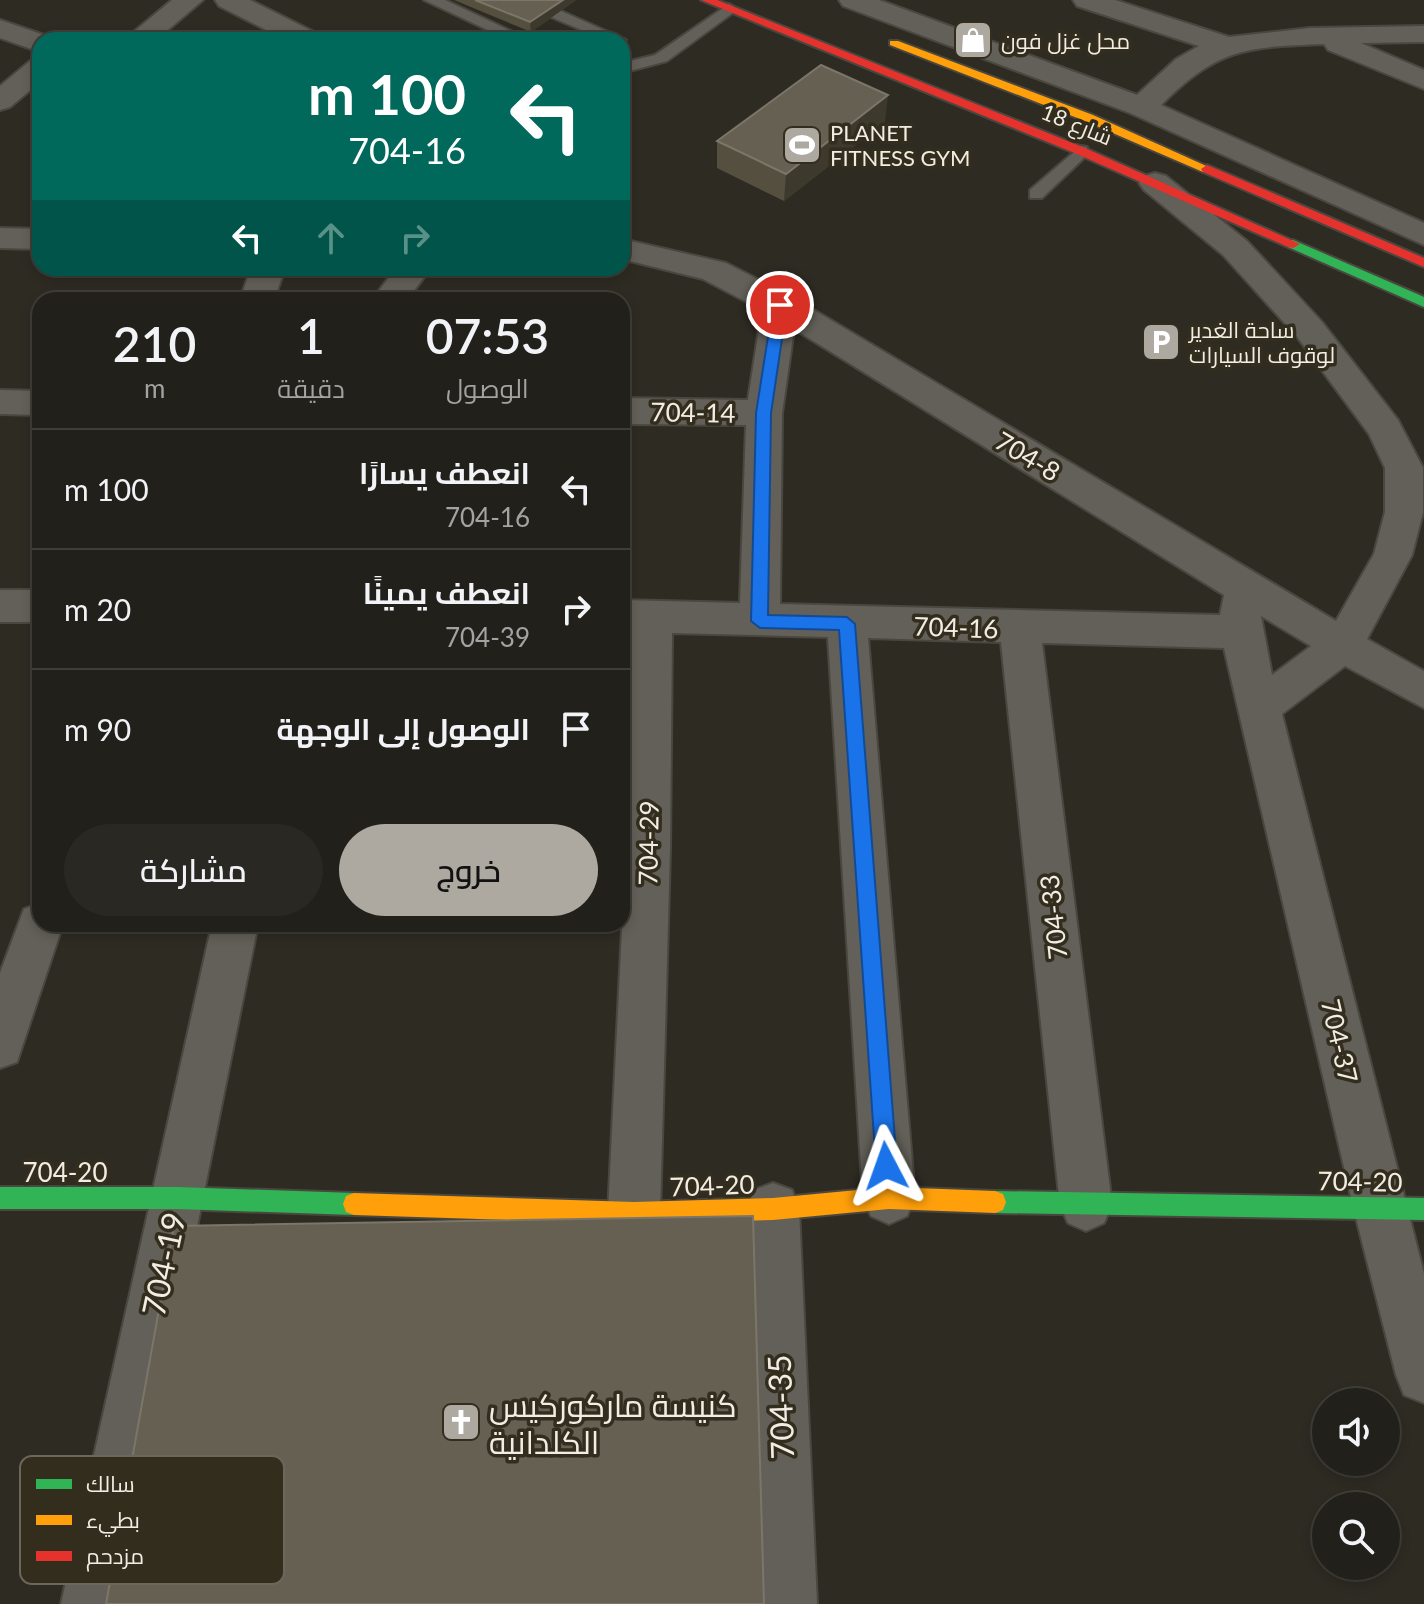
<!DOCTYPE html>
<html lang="ar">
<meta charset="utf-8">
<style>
body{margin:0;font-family:Lato,Cairo,sans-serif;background:#2a2823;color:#f1f3f6;direction:rtl;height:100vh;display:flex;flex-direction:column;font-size:30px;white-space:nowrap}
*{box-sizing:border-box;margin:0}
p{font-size:26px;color:#a2a3a2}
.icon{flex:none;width:44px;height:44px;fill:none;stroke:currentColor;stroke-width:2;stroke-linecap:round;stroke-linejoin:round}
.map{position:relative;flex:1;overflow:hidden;direction:ltr}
.side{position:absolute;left:32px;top:292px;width:598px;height:640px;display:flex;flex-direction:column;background:#22201a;border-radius:24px;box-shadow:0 4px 12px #0003,0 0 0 2px #3f3e39;direction:rtl}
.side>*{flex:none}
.banner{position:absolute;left:32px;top:32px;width:598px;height:244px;border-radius:24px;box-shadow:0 4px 12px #0003,0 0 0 2px #3f3e39;direction:rtl;background:#00695c;color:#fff;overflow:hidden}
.controls{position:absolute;left:1312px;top:1388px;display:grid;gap:16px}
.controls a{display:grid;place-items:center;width:88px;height:88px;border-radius:50%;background:#22201a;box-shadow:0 4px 12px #0003,0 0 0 2px #3f3e39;font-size:40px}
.pin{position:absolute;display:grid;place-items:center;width:68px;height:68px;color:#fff;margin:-34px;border:4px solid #fff;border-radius:50%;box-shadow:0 2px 8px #0007}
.me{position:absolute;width:88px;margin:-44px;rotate:356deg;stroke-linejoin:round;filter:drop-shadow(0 0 6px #0008)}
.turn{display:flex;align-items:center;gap:28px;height:168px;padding:0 32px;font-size:36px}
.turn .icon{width:104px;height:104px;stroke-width:2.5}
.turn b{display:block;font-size:56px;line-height:68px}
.lanes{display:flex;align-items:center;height:76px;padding:0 32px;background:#0003;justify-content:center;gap:40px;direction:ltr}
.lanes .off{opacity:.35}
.eta{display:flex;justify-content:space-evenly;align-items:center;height:136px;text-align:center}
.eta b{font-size:48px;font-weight:600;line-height:56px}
.primary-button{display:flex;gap:16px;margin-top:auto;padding:16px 32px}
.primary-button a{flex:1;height:92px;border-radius:48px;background:#ada9a0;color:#111;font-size:32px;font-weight:600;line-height:92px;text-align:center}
.primary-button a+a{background:#2a2823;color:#f1f3f6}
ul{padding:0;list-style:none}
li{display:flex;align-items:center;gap:24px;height:120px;padding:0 32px;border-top:2px solid #3f3e39}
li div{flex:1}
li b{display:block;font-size:30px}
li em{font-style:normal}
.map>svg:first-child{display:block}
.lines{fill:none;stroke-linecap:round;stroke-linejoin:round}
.lane-casing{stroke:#4a4740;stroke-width:4}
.street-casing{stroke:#4a4740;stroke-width:4}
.fast-casing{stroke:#4a4740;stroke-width:4}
.slow-casing{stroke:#4a4740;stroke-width:4}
.jam-casing{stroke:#4a4740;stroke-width:4}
.lane{fill:#636059;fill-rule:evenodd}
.street{fill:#636059;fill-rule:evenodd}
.fast{fill:#30b455;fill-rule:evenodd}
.slow{fill:#ff9f0a;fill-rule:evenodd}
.jam{fill:#e5322d;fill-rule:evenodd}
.wall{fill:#554f40}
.shaded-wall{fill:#3e392d}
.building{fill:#666052;stroke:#7b7669;stroke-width:2}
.route{fill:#1a73e8;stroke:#114b97;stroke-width:2}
.labels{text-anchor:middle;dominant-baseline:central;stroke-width:7;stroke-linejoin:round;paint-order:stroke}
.far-poi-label{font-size:22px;fill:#f1ede4;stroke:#332d1e;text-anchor:start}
.far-street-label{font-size:22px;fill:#f1ede4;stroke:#332d1e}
.street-label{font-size:26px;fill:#f1ede4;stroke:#332d1e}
.near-street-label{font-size:32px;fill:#f1ede4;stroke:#332d1e}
.near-poi-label{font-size:32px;fill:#f1ede4;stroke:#332d1e;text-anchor:start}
.key{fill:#332d1e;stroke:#6c6759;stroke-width:2}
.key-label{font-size:22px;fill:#f1ede4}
</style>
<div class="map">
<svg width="1424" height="1604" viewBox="0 0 1424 1604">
<rect width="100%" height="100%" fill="#2e2b23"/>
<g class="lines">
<defs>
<g id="lane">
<path d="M424 0H445L530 40H509Z"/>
<path d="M729 4 737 9 734 12 667 61 622 73V63L655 55Z"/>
<path d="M551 11H561L626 40 622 44V40H605L551 17Z"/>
<path d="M1081 146 1087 147V155L1042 198H1030V190Z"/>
</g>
<g id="street">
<path d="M172 0H203L156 40H124Z"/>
<path d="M215 0H250L318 34 322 40H286L219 6Z"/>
<path d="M839 0H879L1137 95 1176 59 1199 46 1077 6 1073 0H1115L1229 37 1310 28 1424 26V42L1361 43 1424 70V89L1328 50 1324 44C1245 47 1218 48 1161 105L1424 223V245L1130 113 843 6Z"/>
<path d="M0 20 50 37 52 40H40V52L0 38Z"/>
<path d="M40 58V82L10 107 0 110V86L30 61Z"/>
<path d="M1155 173 1166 176 1247 241 1322 322 1398 420 1423 468V512L1412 555 1367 639 1424 671V708L1345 666 1282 714 1424 1274V1403L1404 1395 1396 1375 1353 1206 1224 648 1042 643 1112 1205 1104 1223 1086 1231 1068 1223 1060 1205 1001 642 868 638 915 1198 907 1216 889 1224 871 1216 863 1198 828 637 672 633 670 849 660 1213 653 1232 634 1239 615 1232 608 1213 626 849 631 632H622V600L740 603 746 425 622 424V398L748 400 762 310 703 279 622 259V239L726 263 792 297 1336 621 1374 554 1385 512V468L1369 434 1298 338 1223 255 1144 190 1139 183 1144 176ZM794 329 1224 595 1220 615 780 604 782 413ZM1261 616 1311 646 1272 675Z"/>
<path d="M0 228 40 229V249L0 248Z"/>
<path d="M251 268H285L274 300H240Z"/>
<path d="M396 268H431L407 300H372Z"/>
<path d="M0 390 40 391V415L0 414Z"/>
<rect x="0" y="590" width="40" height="32"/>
<path d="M40 903V924H63L17 1062 0 1068V973L24 909Z"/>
<path d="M212 924H258L121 1604H61Z"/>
<path d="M773 1183 792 1190 799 1209 817 1604H757L747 1209 754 1190Z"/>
</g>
<g id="fast">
<path d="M1293 240 1424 297V307L1288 247V241Z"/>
<path d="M0 1187H177L354 1193 362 1196 365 1204 362 1212 354 1215 177 1209H0Z"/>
<path d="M995 1191 1424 1198V1220L995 1213 987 1210 984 1202 987 1194Z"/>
</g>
<g id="slow">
<path d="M890 41H898L1093 115 1213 169 1203 172 1085 121 890 45Z"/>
<path d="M889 1187 995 1191 1003 1194 1006 1202 1003 1210 995 1213 889 1209 773 1220 634 1224 354 1215 346 1212 343 1204 346 1196 354 1193 634 1202 773 1198Z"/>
</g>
<g id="jam">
<path d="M701 0H717L1085 148 1300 244 1293 248 1288 247 1077 154Z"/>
<path d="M1207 165 1424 258V267L1203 172 1201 169Z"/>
</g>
</defs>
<use href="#lane" class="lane-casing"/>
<use href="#street" class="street-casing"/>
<use href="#fast" class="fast-casing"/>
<use href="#slow" class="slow-casing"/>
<use href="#jam" class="jam-casing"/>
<use href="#lane" class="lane"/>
<use href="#street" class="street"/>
<use href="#fast" class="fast"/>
<use href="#slow" class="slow"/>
<use href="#jam" class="jam"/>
</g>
<g class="wall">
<path d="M454 0H576L531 32Z"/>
<path d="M885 122 784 201 717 168V141Z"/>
</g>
<g class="shaded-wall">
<path d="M563 0H576L531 32 530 22Z"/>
<path d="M888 95 885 122 784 201 786 174Z"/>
</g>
<g class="building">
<path d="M475 0H563L530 22Z"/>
<path d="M821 65 888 95 786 174 717 141Z"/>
<path d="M753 1216 764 1604H106L174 1226Z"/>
</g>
<path class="route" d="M780 301 787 305 771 413 768 615 847 617 855 624 897 1166 894 1174 886 1177 879 1174 876 1166 839 630 760 628 751 621 756 413 773 305Z"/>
<defs>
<symbol id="shop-square" viewBox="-11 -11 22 22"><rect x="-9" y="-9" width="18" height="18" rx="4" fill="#ada9a0" stroke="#332d1e"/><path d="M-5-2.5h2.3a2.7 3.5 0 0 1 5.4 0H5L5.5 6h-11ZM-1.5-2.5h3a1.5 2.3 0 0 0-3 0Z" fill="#fff"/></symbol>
<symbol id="stadium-square" viewBox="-11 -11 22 22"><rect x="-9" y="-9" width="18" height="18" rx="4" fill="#ada9a0" stroke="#332d1e"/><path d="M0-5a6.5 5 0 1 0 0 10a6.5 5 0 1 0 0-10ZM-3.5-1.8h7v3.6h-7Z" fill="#fff"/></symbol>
<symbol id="parking-square" viewBox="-11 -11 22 22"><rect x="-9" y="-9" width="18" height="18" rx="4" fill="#ada9a0" stroke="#332d1e"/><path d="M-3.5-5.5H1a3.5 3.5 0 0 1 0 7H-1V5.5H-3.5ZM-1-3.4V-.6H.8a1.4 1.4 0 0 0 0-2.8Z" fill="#fff"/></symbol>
<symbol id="church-square" viewBox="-11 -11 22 22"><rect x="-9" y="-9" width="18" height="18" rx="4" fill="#ada9a0" stroke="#332d1e"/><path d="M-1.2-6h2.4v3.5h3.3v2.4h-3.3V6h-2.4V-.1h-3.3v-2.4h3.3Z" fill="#fff"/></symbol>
</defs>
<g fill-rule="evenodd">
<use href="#shop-square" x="951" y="18" width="44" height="44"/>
<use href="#stadium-square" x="780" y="123" width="44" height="44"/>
<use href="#parking-square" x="1139" y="320" width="44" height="44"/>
<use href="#church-square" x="439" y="1400" width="44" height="44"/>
</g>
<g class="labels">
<g class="far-poi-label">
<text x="1001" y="40">محل غزل فون</text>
<text x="830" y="132">PLANET<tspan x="830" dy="25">FITNESS GYM</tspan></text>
<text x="1189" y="329">ساحة الغدير<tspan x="1189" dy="25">لوقوف السيارات</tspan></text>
</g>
<g class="far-street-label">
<text transform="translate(1077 124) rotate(22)">شارع 18</text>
</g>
<g class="street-label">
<text transform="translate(693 412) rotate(1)">704-14</text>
<text transform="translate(1028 456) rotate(31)">704-8</text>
<text transform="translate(956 627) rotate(2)">704-16</text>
<text transform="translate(648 843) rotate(-89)">704-29</text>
<text transform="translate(1053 917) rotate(-96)">704-33</text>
<text transform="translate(1340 1041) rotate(77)">704-37</text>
<text x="65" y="1172">704-20</text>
<text transform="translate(1360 1181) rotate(1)">704-20</text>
<text transform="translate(712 1185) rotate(-2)">704-20</text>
</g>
<g class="near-street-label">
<text transform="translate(163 1264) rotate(-78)">704-19</text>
<text transform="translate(780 1407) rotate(-92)">704-35</text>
</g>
<g class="near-poi-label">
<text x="489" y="1404">كنيسة ماركوركيس<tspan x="489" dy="37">الكلدانية</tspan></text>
</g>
</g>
<rect x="20" y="1456" width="264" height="128" rx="12" class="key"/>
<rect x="36" y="1479" width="36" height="10" fill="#30b455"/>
<rect x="36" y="1515" width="36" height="10" fill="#ff9f0a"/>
<rect x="36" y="1551" width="36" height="10" fill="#e5322d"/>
<g class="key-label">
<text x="86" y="1492">سالك</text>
<text x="86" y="1528">بطيء</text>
<text x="86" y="1564">مزدحم</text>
</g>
</svg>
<div class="controls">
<a><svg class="icon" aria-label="sound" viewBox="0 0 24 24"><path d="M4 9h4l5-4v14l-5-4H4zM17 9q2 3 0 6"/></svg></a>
<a><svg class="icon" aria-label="search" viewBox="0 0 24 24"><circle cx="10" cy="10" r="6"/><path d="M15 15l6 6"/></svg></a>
</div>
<div class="pin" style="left:780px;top:305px;background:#d93025"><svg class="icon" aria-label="arrive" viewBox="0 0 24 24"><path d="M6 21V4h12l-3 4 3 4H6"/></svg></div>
<svg class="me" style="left:886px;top:1166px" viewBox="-20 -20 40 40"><path d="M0-17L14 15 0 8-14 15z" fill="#1a73e8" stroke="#fff" stroke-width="4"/></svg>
<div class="banner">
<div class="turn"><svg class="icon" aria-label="left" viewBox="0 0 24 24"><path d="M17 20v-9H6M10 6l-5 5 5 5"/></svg><div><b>100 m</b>704-16</div></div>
<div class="lanes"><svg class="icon" aria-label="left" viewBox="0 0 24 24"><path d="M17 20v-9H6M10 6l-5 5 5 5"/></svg><svg class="icon off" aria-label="ahead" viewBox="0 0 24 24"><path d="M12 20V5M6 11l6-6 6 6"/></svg><svg class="icon off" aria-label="right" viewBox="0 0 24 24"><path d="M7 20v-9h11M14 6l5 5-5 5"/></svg></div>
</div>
<section class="side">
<div class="eta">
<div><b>07:53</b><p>الوصول</p></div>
<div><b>1</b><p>دقيقة</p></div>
<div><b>210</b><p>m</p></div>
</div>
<ul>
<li><svg class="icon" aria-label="left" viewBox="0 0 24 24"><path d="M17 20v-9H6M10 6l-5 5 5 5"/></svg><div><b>انعطف يسارًا</b><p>704-16</p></div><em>100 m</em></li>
<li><svg class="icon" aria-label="right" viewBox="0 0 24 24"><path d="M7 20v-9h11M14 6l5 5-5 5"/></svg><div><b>انعطف يمينًا</b><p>704-39</p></div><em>20 m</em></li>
<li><svg class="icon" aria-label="arrive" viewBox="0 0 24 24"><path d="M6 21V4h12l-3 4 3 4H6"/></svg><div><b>الوصول إلى الوجهة</b></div><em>90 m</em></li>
</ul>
<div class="primary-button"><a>خروج</a><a>مشاركة</a></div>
</section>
</div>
